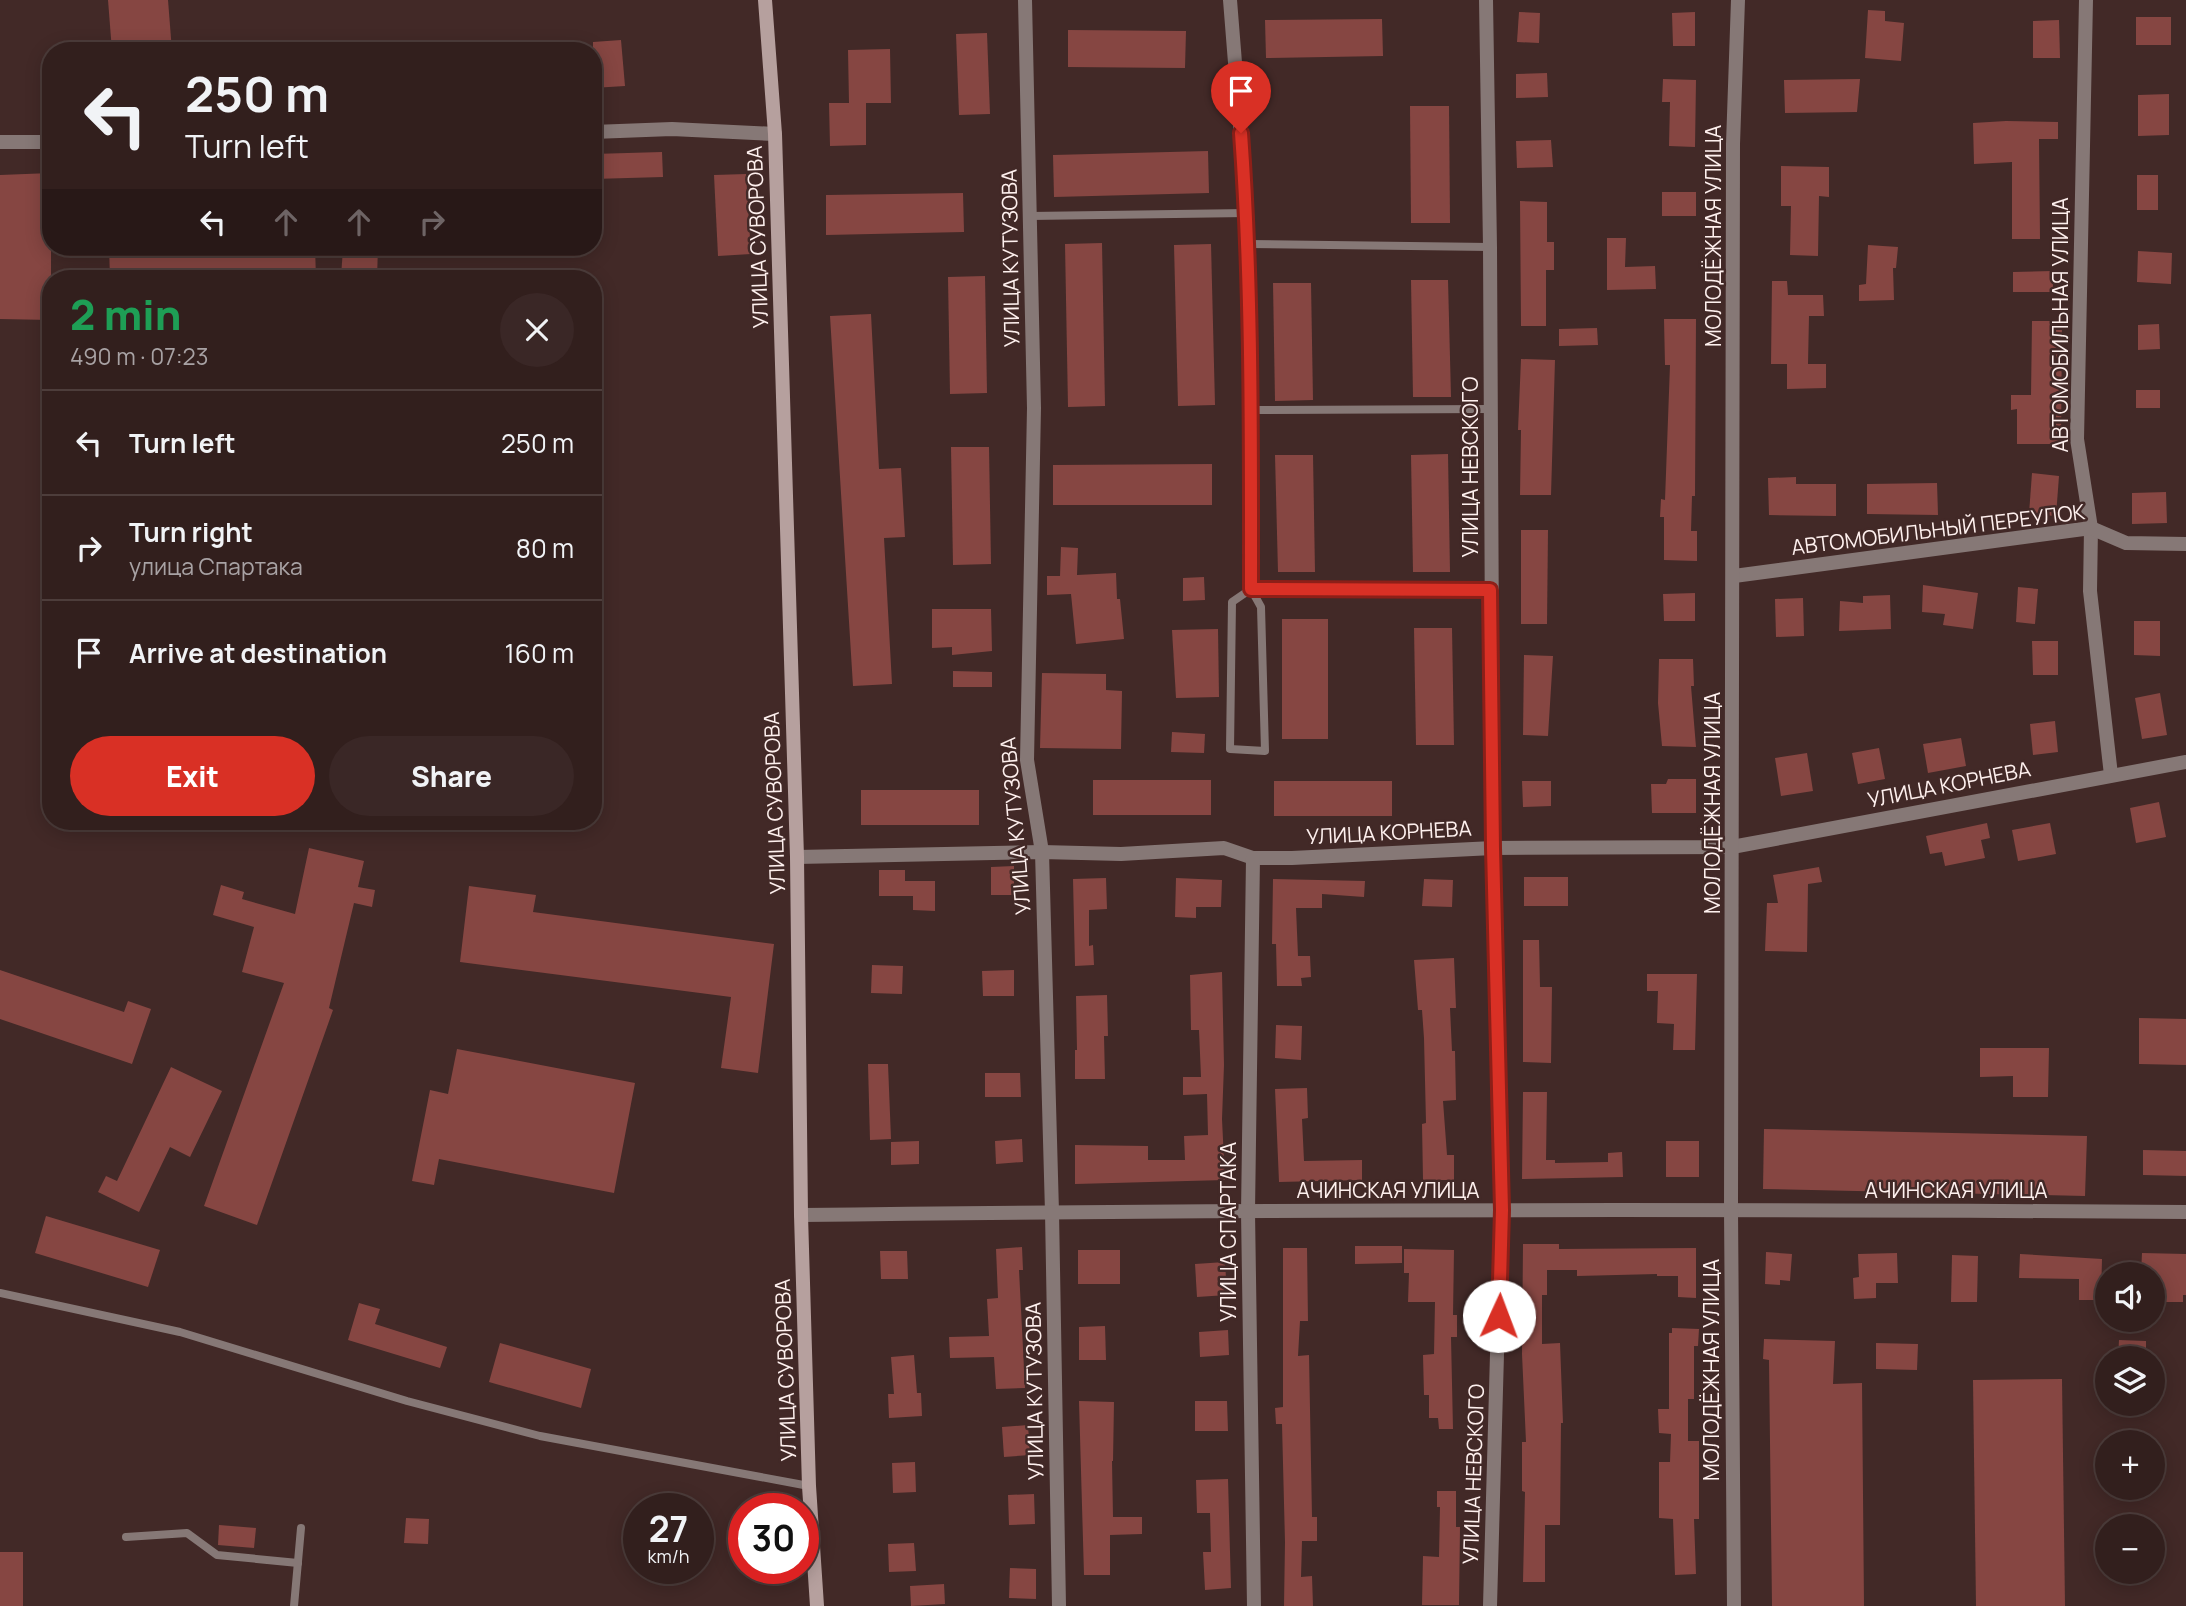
<!DOCTYPE html>
<meta charset="utf-8">
<style>
body{margin:0;font-family:Manrope,sans-serif;background:#3a2726;color:#f1f3f6;height:100vh;display:flex;flex-direction:column;font-size:26px;white-space:nowrap}
*{box-sizing:border-box;margin:0}
p{font-size:23px;color:#a8a2a4}
.icon{flex:none;width:38px;height:38px;fill:none;stroke:currentColor;stroke-width:2;stroke-linecap:round;stroke-linejoin:round}
.map{position:relative;flex:1;overflow:hidden}
.details{position:absolute;left:42px;top:270px;width:560px;height:560px;display:flex;flex-direction:column;background:#321f1d;border-radius:28px;box-shadow:0 4px 18px #0003,0 0 0 2px #4d3d3b}
.details>*{flex:none}
.top-card{position:absolute;left:42px;top:42px;width:560px;height:214px;border-radius:28px;box-shadow:0 4px 18px #0003,0 0 0 2px #4d3d3b;background:#321f1d;color:#f1f3f6;overflow:hidden}
.fabs{position:absolute;left:2095px;top:1262px;display:grid;gap:14px}
.fabs a{display:grid;place-items:center;width:70px;height:70px;border-radius:50%;background:#321f1d;box-shadow:0 4px 18px #0003,0 0 0 2px #4d3d3b;font-size:35px}
.speed{position:absolute;left:623px;top:1493px;display:flex;gap:14px;font-size:35px;font-weight:700;text-align:center}
.speed>*{display:grid;place-content:center;width:91px;height:91px;border-radius:50%;background:#321f1d;box-shadow:0 4px 18px #0003,0 0 0 2px #4d3d3b;line-height:1}
.speed small{font-size:18px;font-weight:400}
.speed .limit{border:10px solid #d22;background:#fff;color:#111}
.pin{position:absolute;display:grid;place-items:center;width:60px;height:60px;color:#fff;margin:-72px -30px;border-radius:50% 50% 50% 0;rotate:-45deg;box-shadow:0 0 7px #0007}
.pin .icon{rotate:45deg}
.me{position:absolute;width:77px;margin:-38px;rotate:2deg;stroke-linejoin:round;filter:drop-shadow(0 0 5px #0008)}
.turn{display:flex;align-items:center;gap:24px;height:147px;padding:0 28px;font-size:32px}
.turn .icon{width:91px;height:91px;stroke-width:2.5}
.turn b{display:block;font-size:49px;line-height:60px}
.lanes{display:flex;align-items:center;height:66px;padding:0 28px;background:#0003;justify-content:center;gap:35px;direction:ltr}
.lanes .off{opacity:.35}
.round{display:grid;place-items:center;flex:none;width:74px;height:74px;border-radius:37px;background:#3a2726}
.summary{display:flex;align-items:center;justify-content:space-between;height:119px;padding:0 28px}
h1{font-size:42px;font-weight:800;line-height:52px;color:#1e9e55}
.action{display:flex;gap:14px;margin-top:auto;padding:14px 28px}
.action a{flex:1;height:80px;border-radius:42px;background:#d93025;color:#fff;font-size:28px;font-weight:800;line-height:80px;text-align:center}
.action a+a{background:#3a2726;color:#f1f3f6}
ul{padding:0;list-style:none}
li{display:flex;align-items:center;gap:21px;height:105px;padding:0 28px;border-top:2px solid #4d3d3b}
li div{flex:1}
li b{display:block;font-size:26px}
li em{font-style:normal}
.map>svg:first-child{display:block}
.building{fill:#864642}
.lines{fill:none;stroke-linecap:round;stroke-linejoin:round}
.lane{stroke:#867876;stroke-width:8}
.street{stroke:#867876;stroke-width:14}
.secondary{stroke:#b6a09e;stroke-width:14}
.route-casing{stroke:#8d1f18;stroke-width:18}
.route{stroke:#d93025;stroke-width:12}
.labels{text-anchor:middle;dominant-baseline:central;stroke-width:5;stroke-linejoin:round;paint-order:stroke}
.street-label{font-size:21px;fill:#fef0ee;stroke:#422927}
</style>
<div class="map">
<svg width="2186" height="1606" viewBox="0 0 2186 1606">
<rect width="100%" height="100%" fill="#422927"/>
<g class="building">
<path d="M108 0H168L172 51H112Z"/>
<path d="M1868 10 1885 11V21L1904 23 1901 61 1865 58Z"/>
<path d="M1519 12 1540 13 1539 43 1517 42Z"/>
<path d="M1695 12V46H1673L1672 13Z"/>
<rect x="2136" y="17" width="35" height="28"/>
<path d="M1382 19 1383 56 1266 58 1265 20Z"/>
<path d="M2059 20 2060 58H2033V21Z"/>
<path d="M1068 30 1186 31 1185 68 1068 67Z"/>
<path d="M987 33 990 114 959 115 956 34Z"/>
<path d="M621 40 625 86 593 88V42Z"/>
<path d="M890 49 891 103H866V145L830 146 829 103H849L848 50Z"/>
<path d="M1547 73 1548 97 1516 98V74Z"/>
<path d="M1663 79 1696 80 1695 147 1669 146 1670 102H1662Z"/>
<path d="M1860 79 1857 112 1785 113 1784 80Z"/>
<path d="M2169 94V135L2138 136V95Z"/>
<path d="M1410 106H1449L1450 223H1411Z"/>
<path d="M2006 121 2058 122V139H2039L2040 239H2012V162L1974 164 1973 123Z"/>
<path d="M1551 140 1553 167 1517 168 1516 141Z"/>
<path d="M1208 151 1209 193 1054 197 1053 155Z"/>
<path d="M662 152 663 177 593 179V154Z"/>
<path d="M1781 166 1829 167V197L1819 196 1818 256 1790 255 1791 206H1781Z"/>
<path d="M51 173V320L0 319V175Z"/>
<path d="M746 174 751 254 718 256 714 175Z"/>
<rect x="2137" y="175" width="21" height="35"/>
<rect x="1662" y="192" width="34" height="24"/>
<path d="M963 193 964 232 826 235V195Z"/>
<path d="M1520 201 1547 202V242H1554V270H1546V326H1521Z"/>
<path d="M1607 238H1626L1625 267 1655 266 1656 289 1607 290Z"/>
<path d="M1102 243 1105 406 1068 407 1065 244Z"/>
<path d="M1211 244 1215 405 1178 406 1174 245Z"/>
<path d="M1868 245 1898 247 1896 268H1893L1894 300 1859 301V285L1866 284Z"/>
<path d="M109 247H315L316 278H110Z"/>
<path d="M343 247H378L377 278H341Z"/>
<path d="M2138 251 2172 253 2171 284 2137 282Z"/>
<path d="M2053 271V292H2013V272Z"/>
<path d="M985 276 987 393 950 394 948 277Z"/>
<path d="M1411 280H1448L1451 397H1413Z"/>
<path d="M1772 281H1787L1788 295H1823L1824 316H1809L1808 364H1826V388L1787 389V364H1771Z"/>
<path d="M1273 283H1311L1313 400 1275 401Z"/>
<path d="M871 314 879 469 901 468 905 537 884 538 892 684 853 686 830 316Z"/>
<path d="M1664 319H1696L1695 496H1692L1691 531H1697V561L1664 560V517H1660L1661 499 1665 500 1670 365H1665Z"/>
<path d="M2032 321H2062L2061 444H2017V409L2011 410V395H2031Z"/>
<path d="M2159 324 2160 349 2138 350V325Z"/>
<path d="M1597 328 1598 345 1559 346V329Z"/>
<path d="M1521 359 1555 360 1551 495H1520L1521 430H1518Z"/>
<rect x="2136" y="390" width="24" height="18"/>
<path d="M951 447H989L991 564 953 565Z"/>
<path d="M1448 454 1450 572H1413L1411 455Z"/>
<path d="M1275 455H1313L1315 572H1278Z"/>
<path d="M1212 464V505H1053V465Z"/>
<path d="M2032 473 2059 476 2056 516 2029 514Z"/>
<path d="M1796 477V484H1836V516L1769 515 1768 478Z"/>
<path d="M1937 483 1938 515 1867 514V484Z"/>
<path d="M2166 492 2167 523 2132 524V493Z"/>
<path d="M1521 530H1548L1547 624H1521Z"/>
<path d="M1061 547 1078 548 1077 575 1116 573 1117 599H1120L1124 639 1076 644 1071 594 1047 595V576H1060Z"/>
<path d="M1204 577 1205 600 1183 601V578Z"/>
<path d="M1923 585 1978 593 1973 629 1943 625 1945 614 1922 612Z"/>
<path d="M2018 587 2038 589 2035 624 2016 622Z"/>
<path d="M1695 593V621H1664L1663 594Z"/>
<path d="M1890 595 1891 629 1839 631 1840 601 1863 603V596Z"/>
<path d="M1803 598 1804 636 1776 637 1775 599Z"/>
<path d="M932 609H991L992 651 952 655V647L932 648Z"/>
<rect x="1282" y="619" width="46" height="120"/>
<path d="M2134 621H2160V656L2134 655Z"/>
<path d="M1414 628H1452L1454 745H1416Z"/>
<path d="M1218 629 1219 697 1176 698 1172 630Z"/>
<path d="M2032 641H2058V675H2033Z"/>
<path d="M1524 655 1553 656 1548 736 1523 735Z"/>
<path d="M1659 659H1693L1694 686H1691L1696 747 1662 746 1658 703Z"/>
<path d="M953 671 992 672V687H953Z"/>
<path d="M1042 673 1106 674V690L1122 691 1121 749 1040 748Z"/>
<path d="M2160 693 2167 735 2142 739 2135 698Z"/>
<path d="M2055 721 2058 752 2033 755 2030 724Z"/>
<path d="M1172 732 1205 734 1204 753 1171 752Z"/>
<path d="M1961 738 1966 766 1928 773 1923 744Z"/>
<path d="M1879 748 1885 779 1858 784 1852 753Z"/>
<path d="M1807 753 1813 791 1781 796 1775 758Z"/>
<path d="M1668 779H1696V813H1652L1651 784H1666Z"/>
<rect x="1093" y="780" width="118" height="35"/>
<rect x="1274" y="781" width="118" height="35"/>
<path d="M1522 781H1551V806L1523 807Z"/>
<rect x="861" y="790" width="118" height="35"/>
<path d="M2159 802 2166 837 2136 843 2130 808Z"/>
<path d="M1987 823 1990 838 1981 840 1985 858 1945 866 1942 852 1930 854 1926 836Z"/>
<path d="M2050 823 2056 854 2018 861 2012 830Z"/>
<path d="M309 848 364 861 358 887 375 890 372 907 354 903 329 1008 333 1010 257 1225 204 1206 284 983 242 972 254 927 213 915 221 885 244 892 242 899 295 914Z"/>
<path d="M1014 866V895H991V867Z"/>
<path d="M1819 867 1822 882 1808 884 1807 952 1765 951 1767 903H1778L1773 875Z"/>
<path d="M879 870H905V881H935V911L913 910V896H879Z"/>
<rect x="1524" y="877" width="44" height="29"/>
<path d="M1106 878 1107 909 1089 910V946L1093 945 1094 965 1075 966 1073 879Z"/>
<path d="M1176 878 1222 880 1221 907H1196V918L1175 917Z"/>
<path d="M1273 879 1365 881 1364 897 1322 894V908H1296L1298 956H1310L1311 977 1301 978 1302 986H1277L1276 944H1272Z"/>
<path d="M1424 879 1453 880 1452 907 1422 906Z"/>
<path d="M469 886 536 895 533 912 774 944 758 1073 721 1068 731 997 460 962Z"/>
<path d="M1523 940H1539L1540 987H1552L1551 1063 1523 1062Z"/>
<path d="M1454 958 1456 1008H1450L1452 1051H1455L1456 1100 1443 1101 1447 1155H1454V1180H1423L1422 1124 1426 1123 1424 1038 1422 1010H1418L1414 960Z"/>
<path d="M872 965 903 966 902 994 871 993Z"/>
<path d="M0 970 124 1012 128 1001 151 1009 132 1064 0 1019Z"/>
<path d="M1014 970V996H983L982 971Z"/>
<path d="M1222 972 1224 1065 1222 1119 1225 1180 1075 1184V1145L1148 1146V1160H1185L1184 1136 1208 1135 1207 1094 1183 1095V1077H1201L1199 1030H1191L1190 975Z"/>
<path d="M1647 974H1697L1695 1050H1673L1674 1024 1657 1023 1658 991H1647Z"/>
<path d="M1107 995 1108 1036H1104L1105 1079H1075V1050H1077L1076 996Z"/>
<path d="M2139 1018 2186 1019V1065L2139 1064Z"/>
<path d="M1276 1025 1302 1026 1301 1060 1275 1058Z"/>
<path d="M1980 1048H2049L2048 1097H2013V1076L1980 1077Z"/>
<path d="M457 1049 635 1083 614 1193 439 1159 434 1185 412 1181 430 1090 448 1094Z"/>
<path d="M868 1064H888L891 1139 870 1140Z"/>
<path d="M171 1067 222 1091 190 1157 170 1147 139 1212 98 1192 106 1176 117 1181Z"/>
<path d="M985 1073H1020L1021 1097H985Z"/>
<path d="M1307 1088 1308 1118 1302 1119 1304 1161 1362 1160V1180L1279 1182 1275 1089Z"/>
<path d="M1523 1092H1547L1546 1160H1555V1163L1608 1162V1153L1622 1152 1623 1177 1522 1179Z"/>
<path d="M1764 1129 2087 1136 2085 1196 1763 1189Z"/>
<path d="M1022 1139 1023 1162 996 1164 995 1141Z"/>
<path d="M919 1141V1164L891 1165V1142Z"/>
<rect x="1666" y="1141" width="33" height="36"/>
<path d="M2143 1150 2186 1151V1176L2143 1175Z"/>
<path d="M46 1216 160 1250 148 1287 35 1253Z"/>
<path d="M1523 1244H1559V1249L1696 1248V1298L1678 1297V1276H1657V1274L1577 1276V1270H1547V1295H1542V1344L1560 1343 1563 1423H1561L1560 1525H1545V1582H1523L1525 1492 1522 1491V1442H1526L1522 1354Z"/>
<path d="M1355 1246H1402V1263L1355 1264Z"/>
<path d="M1022 1247 1023 1270H1019L1025 1388 996 1389 994 1357 950 1358 949 1337 989 1336 987 1299 998 1298 996 1249Z"/>
<path d="M1283 1248H1307L1308 1321H1300L1298 1356 1309 1355 1312 1517H1317V1541H1302L1301 1577 1312 1576 1313 1606H1284L1285 1542 1282 1424H1276L1275 1408 1283 1407Z"/>
<path d="M1404 1249 1454 1250 1453 1315H1457V1337H1451L1453 1429H1439L1438 1418H1429V1395H1424L1423 1355 1434 1354 1435 1302H1408L1409 1273H1404Z"/>
<rect x="1078" y="1250" width="42" height="34"/>
<path d="M880 1251H907L908 1279H881Z"/>
<path d="M1766 1252 1792 1254 1790 1281 1780 1280V1285L1765 1284Z"/>
<path d="M1897 1253 1898 1283H1876V1298L1854 1299 1853 1278 1859 1277 1858 1254Z"/>
<path d="M2142 1253 2186 1254V1295H2183V1302H2152V1274H2141Z"/>
<path d="M2020 1254 2102 1259 2101 1300H2079V1279L2019 1278Z"/>
<path d="M1952 1255 1978 1256 1977 1302H1951Z"/>
<path d="M1225 1262 1227 1295 1197 1297 1195 1264Z"/>
<path d="M359 1303 380 1309 375 1324 447 1347 440 1368 348 1340Z"/>
<path d="M1105 1326 1106 1360H1079V1327Z"/>
<path d="M1672 1328 1699 1329 1698 1346H1694V1399H1688V1441H1699V1519H1694L1696 1574 1675 1575 1673 1519 1659 1518V1462H1670L1671 1434 1659 1433 1658 1409H1669V1333H1672Z"/>
<path d="M1228 1330 1229 1355 1200 1357 1199 1332Z"/>
<path d="M1764 1339 1835 1341 1833 1384 1862 1383 1864 1606H1772L1769 1360 1763 1359Z"/>
<path d="M2119 1340 2146 1341V1358H2118Z"/>
<path d="M500 1343 591 1369 581 1408 489 1382Z"/>
<path d="M1876 1343 1918 1344 1917 1370 1876 1369Z"/>
<path d="M914 1355 917 1393H921L922 1416 889 1418 888 1394H894L891 1357Z"/>
<path d="M2062 1379 2065 1606H1976L1973 1380Z"/>
<path d="M1079 1401 1114 1402 1113 1461H1112L1113 1517H1142V1534L1110 1535V1575H1084Z"/>
<path d="M1195 1401H1227L1228 1431H1195Z"/>
<path d="M1028 1425 1030 1455 1004 1457 1002 1427Z"/>
<path d="M915 1462 916 1492 893 1493 892 1463Z"/>
<path d="M1228 1479 1231 1588 1205 1590 1203 1552H1211L1210 1513H1197L1196 1480Z"/>
<path d="M1437 1491H1456V1527H1460L1459 1605H1422L1423 1556 1439 1557 1440 1507H1437Z"/>
<path d="M1034 1494 1035 1524 1009 1525 1008 1495Z"/>
<path d="M406 1518 429 1519 428 1544 404 1543Z"/>
<path d="M219 1525 256 1528 254 1548 218 1545Z"/>
<path d="M914 1543 916 1571 889 1572 888 1544Z"/>
<rect x="0" y="1552" width="23" height="54"/>
<path d="M1010 1568 1036 1569V1599L1009 1598Z"/>
<path d="M944 1584 945 1604 911 1606 910 1586Z"/>
</g>
<g class="lines">
<g class="lane">
<path d="M1030 216 1247 213"/>
<path d="M1247 244 1490 247"/>
<path d="M1252 410 1491 409"/>
<path d="M1251 589 1261 607 1265 751 1230 749 1232 602 1251 589 1490 590"/>
<path d="M0 1293 180 1332 407 1401 540 1436 809 1486"/>
<path d="M126 1537 187 1533 217 1555 298 1563"/>
<path d="M294 1606 301 1528"/>
</g>
<g class="street">
<path d="M1025 0 1034 408 1027 760 1042 852 1052 1212 1059 1606"/>
<path d="M1230 0 1247 213 1252 410 1251 589"/>
<path d="M1486 0 1490 247 1493 848 1501 1210 1490 1606"/>
<path d="M2086 0 2077 439 2091 528 2090 591 2111 775"/>
<path d="M593 132 672 129 775 134"/>
<path d="M0 142H51"/>
<path d="M1734 576 2091 528 2126 543 2186 544"/>
<path d="M797 857 1042 852 1121 854 1224 848 1253 858H1292L1493 848 1732 847 2186 762"/>
<path d="M1253 858 1248 1212 1254 1606"/>
<path d="M801 1215C1263 1209 1724 1209 2186 1212"/>
<path d="M1734 1606 1731 1209 1733 144 1738 0"/>
</g>
<path class="secondary" d="M765 0 775 134 797 857 801 1215 809 1486 817 1606"/>
</g>
<g class="lines">
<defs>
<path id="route" d="M1241 133C1252 285 1251 437 1251 589L1490 590 1493 848 1502 1210 1499 1316"/>
</defs>
<use href="#route" class="route-casing"/>
<use href="#route" class="route"/>
</g>
<g class="labels">
<g class="street-label">
<text transform="translate(1713 236) rotate(-90)">МОЛОДЁЖНАЯ УЛИЦА</text>
<text transform="translate(757 237) rotate(-92)">УЛИЦА СУВОРОВА</text>
<text transform="translate(1010 258) rotate(-91)">УЛИЦА КУТУЗОВА</text>
<text transform="translate(2060 325) rotate(-90)">АВТОМОБИЛЬНАЯ УЛИЦА</text>
<text transform="translate(1470 467) rotate(-90)">УЛИЦА НЕВСКОГО</text>
<text transform="translate(1938 529) rotate(-7)">АВТОМОБИЛЬНЫЙ ПЕРЕУЛОК</text>
<text transform="translate(1949 784) rotate(-11)">УЛИЦА КОРНЕВА</text>
<text transform="translate(774 803) rotate(-92)">УЛИЦА СУВОРОВА</text>
<text transform="translate(1712 803) rotate(-90)">МОЛОДЁЖНАЯ УЛИЦА</text>
<text transform="translate(1015 826) rotate(-95)">УЛИЦА КУТУЗОВА</text>
<text transform="translate(1389 832) rotate(-3)">УЛИЦА КОРНЕВА</text>
<text x="1388" y="1190">АЧИНСКАЯ УЛИЦА</text>
<text x="1956" y="1190">АЧИНСКАЯ УЛИЦА</text>
<text transform="translate(1228 1232) rotate(-90)">УЛИЦА СПАРТАКА</text>
<text transform="translate(785 1370) rotate(-92)">УЛИЦА СУВОРОВА</text>
<text transform="translate(1711 1370) rotate(-90)">МОЛОДЁЖНАЯ УЛИЦА</text>
<text transform="translate(1034 1391) rotate(-91)">УЛИЦА КУТУЗОВА</text>
<text transform="translate(1473 1474) rotate(-88)">УЛИЦА НЕВСКОГО</text>
</g>
</g>
</svg>
<div class="fabs">
<a><svg class="icon" aria-label="sound" viewBox="0 0 24 24"><path d="M4 9h4l5-4v14l-5-4H4zM17 9q2 3 0 6"/></svg></a>
<a><svg class="icon" aria-label="layers" viewBox="0 0 24 24"><path d="M12 4l9 5-9 5-9-5zM3 14l9 5 9-5"/></svg></a>
<a>+</a>
<a>−</a>
</div>
<div class="speed"><div>27<small>km/h</small></div><div class="limit">30</div></div>
<div class="pin" style="left:1241px;top:133px;background:#d93025"><svg class="icon" aria-label="arrive" viewBox="0 0 24 24"><path d="M6 21V4h12l-3 4 3 4H6"/></svg></div>
<svg class="me" style="left:1499px;top:1316px" viewBox="-20 -20 40 40"><circle r="19" fill="#fff"/><path d="M0-13L10 11 0 6-10 11z" fill="#d93025"/></svg>
<div class="top-card">
<div class="turn"><svg class="icon" aria-label="left" viewBox="0 0 24 24"><path d="M17 20v-9H6M10 6l-5 5 5 5"/></svg><div><b>250 m</b>Turn left</div></div>
<div class="lanes"><svg class="icon" aria-label="left" viewBox="0 0 24 24"><path d="M17 20v-9H6M10 6l-5 5 5 5"/></svg><svg class="icon off" aria-label="ahead" viewBox="0 0 24 24"><path d="M12 20V5M6 11l6-6 6 6"/></svg><svg class="icon off" aria-label="ahead" viewBox="0 0 24 24"><path d="M12 20V5M6 11l6-6 6 6"/></svg><svg class="icon off" aria-label="right" viewBox="0 0 24 24"><path d="M7 20v-9h11M14 6l5 5-5 5"/></svg></div>
</div>
<section class="details">
<div class="summary"><div><h1>2 min</h1><p>490 m · 07:23</p></div><a class="round"><svg class="icon" aria-label="close" viewBox="0 0 24 24"><path d="M6 6l12 12M18 6L6 18"/></svg></a></div>
<ul>
<li><svg class="icon" aria-label="left" viewBox="0 0 24 24"><path d="M17 20v-9H6M10 6l-5 5 5 5"/></svg><div><b>Turn left</b></div><em>250 m</em></li>
<li><svg class="icon" aria-label="right" viewBox="0 0 24 24"><path d="M7 20v-9h11M14 6l5 5-5 5"/></svg><div><b>Turn right</b><p>улица Спартака</p></div><em>80 m</em></li>
<li><svg class="icon" aria-label="arrive" viewBox="0 0 24 24"><path d="M6 21V4h12l-3 4 3 4H6"/></svg><div><b>Arrive at destination</b></div><em>160 m</em></li>
</ul>
<div class="action"><a>Exit</a><a>Share</a></div>
</section>
</div>
